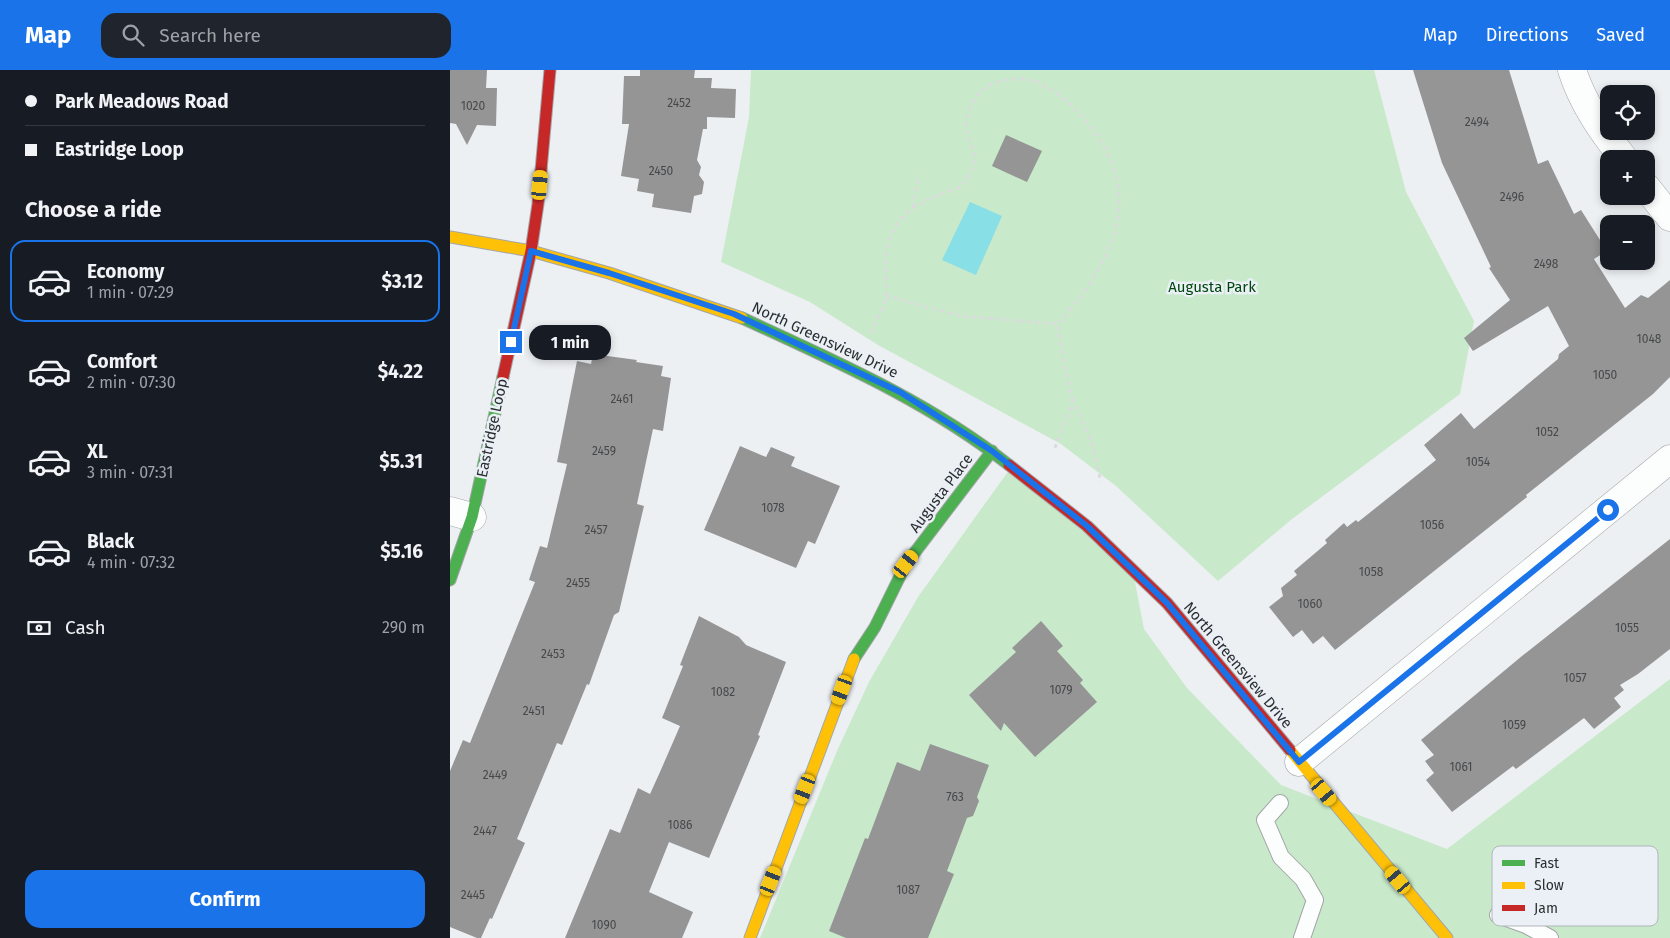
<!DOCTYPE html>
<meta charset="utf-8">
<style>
body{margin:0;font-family:"Fira Sans",sans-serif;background:#20242c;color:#f1f3f6;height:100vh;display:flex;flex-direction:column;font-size:19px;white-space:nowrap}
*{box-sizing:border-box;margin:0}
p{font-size:16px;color:#9ea1a6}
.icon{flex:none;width:28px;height:28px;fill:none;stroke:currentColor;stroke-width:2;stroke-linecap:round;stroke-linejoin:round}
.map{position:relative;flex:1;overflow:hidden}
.side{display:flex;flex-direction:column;background:#171b24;width:450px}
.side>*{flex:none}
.hud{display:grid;align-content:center;height:110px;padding:0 25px;background:#171b24}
.fabs{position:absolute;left:1150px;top:15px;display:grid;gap:10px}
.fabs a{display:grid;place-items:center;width:55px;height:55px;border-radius:10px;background:#171b24;box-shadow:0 2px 8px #0003;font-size:25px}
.end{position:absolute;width:22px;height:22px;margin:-11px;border:6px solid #1a73e8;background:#fff;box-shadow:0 0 0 2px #fff}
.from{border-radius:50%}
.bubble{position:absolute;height:35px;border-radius:15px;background:#171b24;box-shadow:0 2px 8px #0003;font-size:16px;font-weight:700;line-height:35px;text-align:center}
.car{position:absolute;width:15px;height:30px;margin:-15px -8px;border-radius:6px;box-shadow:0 0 4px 1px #0007;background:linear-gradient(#f5c518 24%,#345 0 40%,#f5c518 0 76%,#345 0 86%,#f5c518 0)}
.hud b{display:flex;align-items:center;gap:18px;height:48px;font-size:19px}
.hud b+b{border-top:1px solid #363941}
.hud i{width:12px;height:12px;background:#f1f3f6}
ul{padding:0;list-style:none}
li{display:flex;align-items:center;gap:15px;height:82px;margin:0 10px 8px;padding:0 15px;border:2px solid transparent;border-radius:15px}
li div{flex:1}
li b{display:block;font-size:19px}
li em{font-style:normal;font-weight:700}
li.active{border-color:#1a73e8}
li>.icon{width:45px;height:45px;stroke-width:1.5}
h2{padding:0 25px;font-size:22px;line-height:60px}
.pay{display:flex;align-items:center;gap:12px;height:55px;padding:0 25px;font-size:19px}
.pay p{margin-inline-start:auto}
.cta{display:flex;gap:10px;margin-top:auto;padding:10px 25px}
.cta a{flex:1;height:58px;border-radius:15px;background:#1a73e8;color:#fff;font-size:20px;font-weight:700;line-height:58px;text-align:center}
header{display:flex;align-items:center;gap:30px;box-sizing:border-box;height:70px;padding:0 25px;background:#1a73e8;color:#fff}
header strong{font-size:24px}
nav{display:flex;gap:28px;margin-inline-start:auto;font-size:18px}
.search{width:350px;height:45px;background:#20242c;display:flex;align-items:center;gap:12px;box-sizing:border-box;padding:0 18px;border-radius:15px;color:#9ea1a6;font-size:19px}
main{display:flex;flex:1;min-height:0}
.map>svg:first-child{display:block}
</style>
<header>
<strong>Map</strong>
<div class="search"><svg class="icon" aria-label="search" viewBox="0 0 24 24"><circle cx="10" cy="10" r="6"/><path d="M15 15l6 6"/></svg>Search here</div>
<nav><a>Map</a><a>Directions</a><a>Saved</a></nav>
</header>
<main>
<section class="side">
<div class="hud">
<b><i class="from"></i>Park Meadows Road</b>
<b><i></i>Eastridge Loop</b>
</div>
<h2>Choose a ride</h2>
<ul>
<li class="active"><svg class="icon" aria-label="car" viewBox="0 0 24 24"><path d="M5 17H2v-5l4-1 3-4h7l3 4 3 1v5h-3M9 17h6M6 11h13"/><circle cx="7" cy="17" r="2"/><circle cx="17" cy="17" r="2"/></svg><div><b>Economy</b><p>1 min · 07:29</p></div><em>$3.12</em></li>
<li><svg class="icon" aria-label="car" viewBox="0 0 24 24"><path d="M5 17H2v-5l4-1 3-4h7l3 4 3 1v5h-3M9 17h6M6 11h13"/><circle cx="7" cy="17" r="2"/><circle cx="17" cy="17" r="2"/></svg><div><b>Comfort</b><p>2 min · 07:30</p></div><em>$4.22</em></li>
<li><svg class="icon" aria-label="car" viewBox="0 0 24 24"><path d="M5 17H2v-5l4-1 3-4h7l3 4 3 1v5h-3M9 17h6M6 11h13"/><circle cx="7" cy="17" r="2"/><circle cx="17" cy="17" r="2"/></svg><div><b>XL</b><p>3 min · 07:31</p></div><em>$5.31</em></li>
<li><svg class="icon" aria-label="car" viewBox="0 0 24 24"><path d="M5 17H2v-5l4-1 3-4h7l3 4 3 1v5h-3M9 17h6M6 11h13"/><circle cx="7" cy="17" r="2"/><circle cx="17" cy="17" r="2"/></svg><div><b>Black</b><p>4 min · 07:32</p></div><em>$5.16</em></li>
</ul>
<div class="pay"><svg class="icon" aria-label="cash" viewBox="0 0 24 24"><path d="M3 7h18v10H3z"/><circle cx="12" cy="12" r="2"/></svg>Cash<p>290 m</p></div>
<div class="cta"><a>Confirm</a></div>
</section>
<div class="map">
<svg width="1220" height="868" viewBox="0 0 1220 868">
<rect width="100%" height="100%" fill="#edf0f3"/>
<g fill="#c8e9ca">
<polygon points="301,0 924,0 956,122 1024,251 1010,324 842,449 768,511 666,416 611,374 428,275 360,232 271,192 299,47"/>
<polygon points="562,396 683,502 694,559 737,618 831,715 997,779 1220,609 1220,868 310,868 387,681 419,612 468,527"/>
</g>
<polygon fill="#88dfe6" points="520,132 552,146 526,205 492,190"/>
<g fill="#959596">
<polygon points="0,0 37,0 36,18 47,18 46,56 27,55 17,75 6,54 0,53"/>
<polygon points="190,0 245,0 244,8 262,8 261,18 286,19 285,48 257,47 257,59 253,59 247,90 251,97 249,105 254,112 252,124 244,126 241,143 202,137 204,124 187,121 189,109 171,106 179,54 172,54 174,6 190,6"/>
<polygon points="963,0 1059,0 1088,94 1098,90 1124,144 1131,140 1157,181 1144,189 1175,238 1191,225 1198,228 1220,210 1220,307 1203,324 1076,425 1077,427 885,580 873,566 863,574 852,560 843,567 819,537 833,526 831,518 847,505 844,501 877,473 875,470 894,453 897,457 906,450 908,452 986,390 974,375 1011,343 1024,359 1108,289 1109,284 1119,276 1098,236 1023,281 1014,268 1060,230 1039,198 1041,197 992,93"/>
<polygon points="556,65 592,81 577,112 542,96"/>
<polygon points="143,284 187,290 186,292 213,296 211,306 221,308 213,361 203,359 187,434 194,436 169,542 164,545 139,615 137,614 112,675 107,673 67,769 75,773 42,849 40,848 31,868 27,868 0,857 0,701 13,670 20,673 85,512 79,510 90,476 97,478 117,394 107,392 127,291 141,294"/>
<polygon points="290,376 316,387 321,377 345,387 341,396 390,416 365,474 358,471 346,498 254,460"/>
<polygon points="1220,469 1220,579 1188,604 1170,615 1174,620 1164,628 1171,637 1144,659 1134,648 1066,699 1063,696 1002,742 976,710 984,703 975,691 984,685 971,670 1072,586"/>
<polygon points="249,546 289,567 296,575 336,592 308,665 310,666 259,788 219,772 199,822 243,842 232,868 115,868 160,759 170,763 188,718 200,724 210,702 230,656 212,648 233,596 230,595"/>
<polygon points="591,551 613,576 607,581 633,610 630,613 647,632 585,687 554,653 551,661 519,625 566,582 562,578"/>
<polygon points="480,674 539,695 527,727 529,731 523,746 517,748 497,801 504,804 478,868 396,868 379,861 415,768 418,769 447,692 470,701"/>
</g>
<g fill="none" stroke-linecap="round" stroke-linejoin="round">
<g stroke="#a3a6a8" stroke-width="18">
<g id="lane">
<polyline points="830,733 815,750 831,787 853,809 865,830 852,868"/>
<polyline points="1048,845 1076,855 1100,868"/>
</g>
</g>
<g stroke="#a3a6a8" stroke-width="29">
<g id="street">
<path d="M1122,0c11,34 30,61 52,89"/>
<polyline points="1196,117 1220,147"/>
<polyline points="0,441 22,447"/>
<polyline points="849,692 1220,389"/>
</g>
</g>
<g stroke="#a3a6a8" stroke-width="13">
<g id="fast">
<path d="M292,248c93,43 186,83 267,147"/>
<polyline points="0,510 22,447 53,307"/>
<polyline points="404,589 425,557 456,494 542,381"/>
</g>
</g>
<g stroke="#a3a6a8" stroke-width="13">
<g id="slow">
<polyline points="0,167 81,181 159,203 292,248"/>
<polyline points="840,680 997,868"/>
<polyline points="300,868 404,589"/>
</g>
</g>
<g stroke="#a3a6a8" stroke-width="13">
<g id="jam">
<polyline points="53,307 81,181 88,134 100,0"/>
<polyline points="559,395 637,456 717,533 840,680"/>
</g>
</g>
<g stroke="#dadbdc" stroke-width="3" stroke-dasharray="4 4" stroke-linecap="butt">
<polyline points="463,137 469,105"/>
<polyline points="436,226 511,246 608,254"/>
<path d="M421,263c4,-11 13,-24 15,-36 2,-12 -1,-26 0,-38 4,-47 36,-59 75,-72l11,-17 4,-13c-4,-12 -11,-23 -10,-36 4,-28 27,-44 54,-42 5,1 10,0 15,2 45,20 88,76 84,127 -3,43 -33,85 -61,116l3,24 12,53"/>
<polyline points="605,378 623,331 642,374 651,412"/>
</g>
<use href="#lane" stroke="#fcfdfd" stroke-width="16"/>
<use href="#street" stroke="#fcfdfd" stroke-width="28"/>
<use href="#fast" stroke="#4caf50" stroke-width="11"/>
<use href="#slow" stroke="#ffc107" stroke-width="11"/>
<use href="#jam" stroke="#c62828" stroke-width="11"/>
</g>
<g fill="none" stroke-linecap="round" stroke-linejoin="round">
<polyline stroke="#1a73e8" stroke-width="6" points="61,272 81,181 159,203 284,244 450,322 542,381 637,456 717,533 849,692 1158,440"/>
</g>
<g text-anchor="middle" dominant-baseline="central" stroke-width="5" stroke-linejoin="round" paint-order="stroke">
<g font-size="12" fill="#46484a">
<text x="229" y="33">2452</text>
<text x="23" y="36">1020</text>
<text x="1027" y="52">2494</text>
<text x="211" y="101">2450</text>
<text x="1062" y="127">2496</text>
<text x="1096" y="194">2498</text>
<text x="1199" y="269">1048</text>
<text x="1155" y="305">1050</text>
<text x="172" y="329">2461</text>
<text x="1097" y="362">1052</text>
<text x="154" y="381">2459</text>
<text x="1028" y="392">1054</text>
<text x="323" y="438">1078</text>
<text x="982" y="455">1056</text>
<text x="146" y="460">2457</text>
<text x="921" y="502">1058</text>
<text x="128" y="513">2455</text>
<text x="860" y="534">1060</text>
<text x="1177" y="558">1055</text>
<text x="103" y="584">2453</text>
<text x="1125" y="608">1057</text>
<text x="611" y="620">1079</text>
<text x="273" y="622">1082</text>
<text x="84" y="641">2451</text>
<text x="1064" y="655">1059</text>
<text x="1011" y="697">1061</text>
<text x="45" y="705">2449</text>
<text x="505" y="727">763</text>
<text x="230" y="755">1086</text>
<text x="35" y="761">2447</text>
<text x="458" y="820">1087</text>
<text x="23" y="825">2445</text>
<text x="154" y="855">1090</text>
</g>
<g font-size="15" fill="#00480c" stroke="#eaf0f6">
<text x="762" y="217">Augusta Park</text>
</g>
<g font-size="15" fill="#2b2e30" stroke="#eaf0f6">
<text transform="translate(375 270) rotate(25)">North Greensview Drive</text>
<text transform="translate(42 358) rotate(-78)">Eastridge Loop</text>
<text transform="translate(491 423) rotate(-53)">Augusta Place</text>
<text transform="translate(788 595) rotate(50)">North Greensview Drive</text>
</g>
</g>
<rect x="1042" y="776" width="166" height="80" rx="8" fill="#eaf0f6" stroke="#b1b6bb" stroke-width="1"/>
<rect x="1052" y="790" width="23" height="6" fill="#4caf50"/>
<rect x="1052" y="812" width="23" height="7" fill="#ffc107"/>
<rect x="1052" y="835" width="23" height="6" fill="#c62828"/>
<g font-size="14" fill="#2b2e30">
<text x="1084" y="798">Fast</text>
<text x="1084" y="820">Slow</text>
<text x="1084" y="843">Jam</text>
</g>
</svg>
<div class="fabs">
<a><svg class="icon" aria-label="locate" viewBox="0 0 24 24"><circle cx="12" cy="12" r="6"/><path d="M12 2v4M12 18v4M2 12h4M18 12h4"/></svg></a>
<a>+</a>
<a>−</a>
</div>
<i class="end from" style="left:1158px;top:440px"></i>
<i class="end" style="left:61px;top:272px"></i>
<div class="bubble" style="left:79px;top:255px;width:82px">1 min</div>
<i class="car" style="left:90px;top:115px;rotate:5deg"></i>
<i class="car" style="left:456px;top:494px;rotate:37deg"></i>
<i class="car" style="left:392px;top:620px;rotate:200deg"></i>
<i class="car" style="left:355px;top:719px;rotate:201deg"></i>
<i class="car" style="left:874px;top:722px;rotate:140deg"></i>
<i class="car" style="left:948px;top:810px;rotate:320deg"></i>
<i class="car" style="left:321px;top:811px;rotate:21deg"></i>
</div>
</main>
